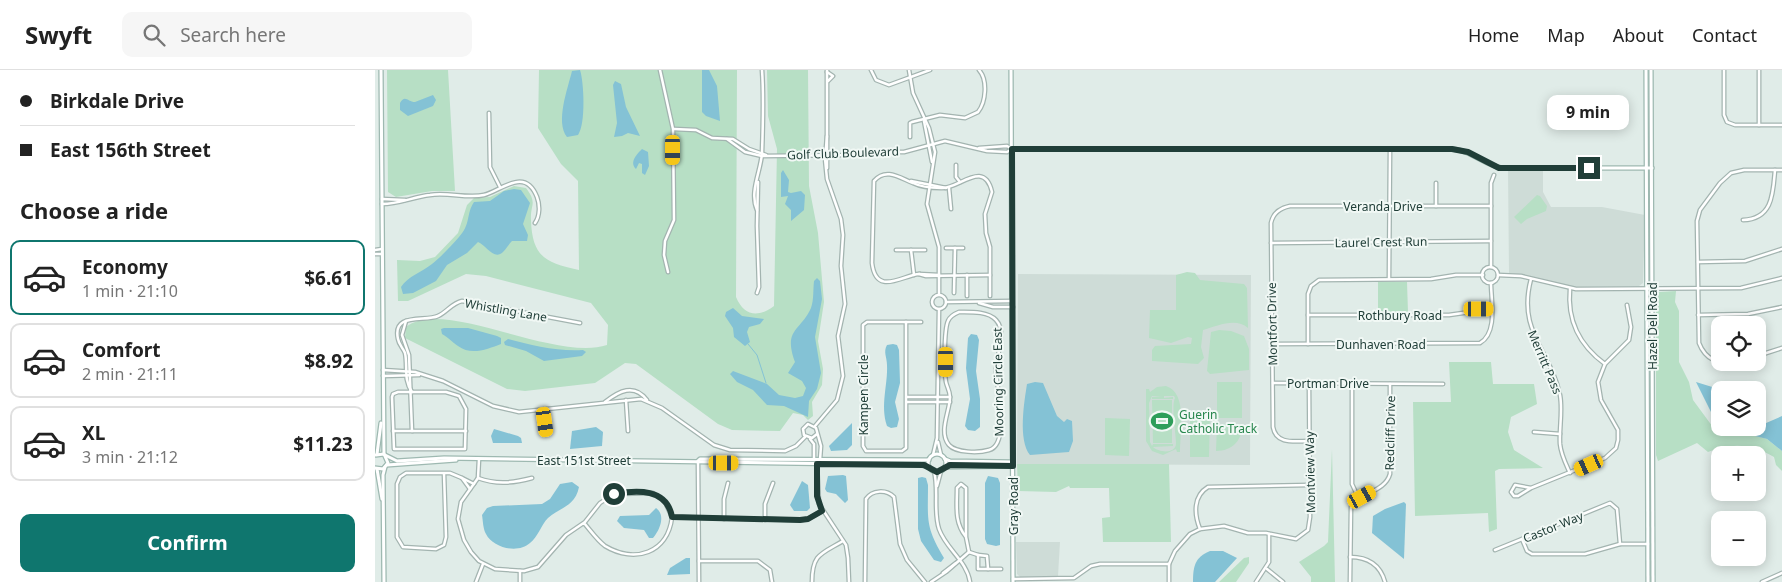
<!DOCTYPE html>
<meta charset="utf-8">
<style>
body{margin:0;font-family:"Noto Sans",sans-serif;background:#f6f6f6;color:#222;height:100vh;display:flex;flex-direction:column;font-size:19px;white-space:nowrap}
*{box-sizing:border-box;margin:0}
p{font-size:16px;color:#767676}
.icon{flex:none;width:28px;height:28px;fill:none;stroke:currentColor;stroke-width:2;stroke-linecap:round;stroke-linejoin:round}
.map{position:relative;flex:1;overflow:hidden}
.drawer{display:flex;flex-direction:column;background:#fff;width:375px}
.drawer>*{flex:none}
.top-card{display:grid;align-content:center;height:110px;padding:0 20px;background:#fff}
.buttons{position:absolute;left:1336px;top:246px;display:grid;gap:10px}
.buttons a{display:grid;place-items:center;width:55px;height:55px;border-radius:10px;background:#fff;box-shadow:0 2px 12px #0003;font-size:25px}
.end{position:absolute;width:22px;height:22px;margin:-11px;border:6px solid #203e38;background:#fff;box-shadow:0 0 0 2px #fff}
.from{border-radius:50%}
.bubble{position:absolute;height:35px;border-radius:10px;background:#fff;box-shadow:0 2px 12px #0003;font-size:16px;font-weight:700;line-height:35px;text-align:center}
.car{position:absolute;width:15px;height:30px;margin:-15px -8px;border-radius:6px;box-shadow:0 0 4px 1px #0007;background:linear-gradient(#f5c518 24%,#345 0 40%,#f5c518 0 76%,#345 0 86%,#f5c518 0)}
.top-card b{display:flex;align-items:center;gap:18px;height:48px;font-size:19px}
.top-card b+b{border-top:1px solid #e0e0e0}
.top-card i{width:12px;height:12px;background:#222}
ul{padding:0;list-style:none}
li{display:flex;align-items:center;gap:15px;height:75px;margin:0 10px 8px;padding:0 10px;border:2px solid #e0e0e0;border-radius:10px}
li div{flex:1}
li b{display:block;font-size:19px}
li em{font-style:normal;font-weight:700}
li.active{border-color:#0f766e}
li>.icon{width:45px;height:45px;stroke-width:1.5}
h2{padding:0 20px;font-size:22px;line-height:60px}
.primary-button{display:flex;gap:10px;margin-top:auto;padding:10px 20px}
.primary-button a{flex:1;height:58px;border-radius:10px;background:#0f766e;color:#fff;font-size:20px;font-weight:700;line-height:58px;text-align:center}
header{display:flex;align-items:center;gap:30px;box-sizing:border-box;height:70px;padding:0 25px;background:#fff;border-bottom:1px solid #e0e0e0}
header strong{font-size:24px}
nav{display:flex;gap:28px;margin-inline-start:auto;font-size:18px}
.search{width:350px;height:45px;background:#f6f6f6;display:flex;align-items:center;gap:12px;box-sizing:border-box;padding:0 18px;border-radius:10px;color:#767676;font-size:19px}
main{display:flex;flex:1;min-height:0}
.map>svg:first-child{display:block}
</style>
<header>
<strong>Swyft</strong>
<div class="search"><svg class="icon" aria-label="search" viewBox="0 0 24 24"><circle cx="10" cy="10" r="6"/><path d="M15 15l6 6"/></svg>Search here</div>
<nav><a>Home</a><a>Map</a><a>About</a><a>Contact</a></nav>
</header>
<main>
<section class="drawer">
<div class="top-card">
<b><i class="from"></i>Birkdale Drive</b>
<b><i></i>East 156th Street</b>
</div>
<h2>Choose a ride</h2>
<ul>
<li class="active"><svg class="icon" aria-label="car" viewBox="0 0 24 24"><path d="M5 17H2v-5l4-1 3-4h7l3 4 3 1v5h-3M9 17h6M6 11h13"/><circle cx="7" cy="17" r="2"/><circle cx="17" cy="17" r="2"/></svg><div><b>Economy</b><p>1 min · 21:10</p></div><em>$6.61</em></li>
<li><svg class="icon" aria-label="car" viewBox="0 0 24 24"><path d="M5 17H2v-5l4-1 3-4h7l3 4 3 1v5h-3M9 17h6M6 11h13"/><circle cx="7" cy="17" r="2"/><circle cx="17" cy="17" r="2"/></svg><div><b>Comfort</b><p>2 min · 21:11</p></div><em>$8.92</em></li>
<li><svg class="icon" aria-label="car" viewBox="0 0 24 24"><path d="M5 17H2v-5l4-1 3-4h7l3 4 3 1v5h-3M9 17h6M6 11h13"/><circle cx="7" cy="17" r="2"/><circle cx="17" cy="17" r="2"/></svg><div><b>XL</b><p>3 min · 21:12</p></div><em>$11.23</em></li>
</ul>
<div class="primary-button"><a>Confirm</a></div>
</section>
<div class="map">
<svg width="1407" height="512" viewBox="0 0 1407 512">
<rect width="100%" height="100%" fill="#e0ece8"/>
<g fill="#cedcd7">
<polygon points="1133,100 1168,100 1168,122 1176,137 1227,137 1270,145 1268,213 1264,216 1197,217 1134,203"/>
<polygon points="643,204 876,205 875,395 642,394"/>
<polygon points="641,472 685,472 683,506 645,507 642,504"/>
</g>
<g fill="#b7dfc5" fill-rule="evenodd">
<polygon points="12,0 73,0 80,121 57,121 21,127 13,122"/>
<path d="M164,0h198l-1,227c8,19 22,21 38,9l3,-157 -9,-33 -1,-46h41l1,116 9,47 6,69 -6,39 5,28 -1,16 -10,17 1,14 -5,4 -5,-5 -10,-2 -13,18 -48,-1 -14,-6 -82,-60 -11,-1 -30,20 -70,8 -18,-2 -102,-51 1,-11c37,-30 148,35 201,18l1,-20 -17,-22 -105,-27 -20,-2 -58,27h-10l-1,-41 23,1 15,-4 23,-24 9,-28 7,-7 16,-1 24,-11 12,2c12,16 4,16 5,32 1,37 15,43 48,50l-1,-89 -17,-17 -23,-36z"/>
<polygon points="1162,125 1165,126 1172,136 1171,141 1152,149 1146,154 1139,147"/>
<path d="M812,202l8,1 5,7 44,4 3,4 1,40c-12,-11 -31,-2 -45,2l-2,17 3,11 -6,6 -46,-3v-11l3,-4 36,-2 1,-6 -4,-1 -17,6 -22,-5 1,-28h26v-35z"/>
<polygon points="1003,212 1032,212 1033,242 1003,242"/>
<path d="M1301,221l-1,11 4,9v51l10,20 4,18 25,34 14,-6h7l3,4 25,7 15,12v20l-6,-6 -2,-8c-21,-13 -42,-15 -66,-5l-11,-9 -39,18 -2,-6v-160l3,-3z"/>
<polygon points="844,260 856,261 869,266 874,279 874,300 835,304 832,301 836,262"/>
<polygon points="1074,292 1116,292 1118,314 1159,314 1162,334 1136,347 1133,362 1139,380 1168,398 1124,399 1120,401 1122,459 1114,462 1113,443 1040,446 1038,332 1076,332"/>
<rect x="842" y="312" width="25" height="36"/>
<path d="M791,316c22,7 14,47 14,66h-3l-1,-3 -13,6 -11,-4 -6,-10v-52h3l1,3 7,-5zM777,326h10l-10,1v2h21v-2l-9,1v-2h10l1,2c-4,8 1,35 1,45 0,12 -18,9 -23,4l20,-1v-2h-20l-1,2 -2,-4 -1,-39z"/>
<polygon points="777,330 797,330 797,373 778,373"/>
<polygon points="815,343 835,343 834,387 815,387"/>
<polygon points="730,348 755,349 754,386 730,385"/>
<path d="M842,354h25c1,16 -10,27 -26,27z"/>
<polygon points="957,379 960,512 936,512 936,507 924,492 949,476 953,472"/>
<polygon points="642,394 794,394 796,472 728,472 727,448 735,447 734,418 695,418 694,416 681,422 643,421"/>
<polygon points="874,487 874,493 861,512 844,512 869,488"/>
</g>
<g fill="#84c2d5">
<path d="M205,0c4,12 6,54 -2,65l-11,2c-12,-15 1,-49 5,-66z"/>
<polygon points="327,0 334,0 342,16 345,51 331,46 327,42"/>
<polygon points="240,11 246,14 251,37 265,66 253,63 247,66 239,67 242,53 238,15"/>
<path d="M58,25l3,5 -3,6 -25,10 -8,-6v-7c5,-9 8,-1 15,-1z"/>
<path d="M267,79l6,3 1,14 -4,9 -3,-2v-9l-3,-1 -3,6c-7,-7 1,-15 6,-20z"/>
<polygon points="408,100 414,110 413,122 416,123 426,121 430,125 429,140 416,151 416,140 410,134 413,126 406,127 406,103"/>
<path d="M139,119l7,1 9,13 -7,21 5,11 -1,6h-15c-4,4 -5,7 -9,11 -9,9 -17,-7 -25,-10l-11,11 -20,12 -11,16 -23,12 -10,1 -2,-7c7,-11 21,-15 31,-23 9,-7 19,-18 27,-27 12,-13 7,-23 15,-35l16,-1 14,-10z"/>
<path d="M442,208l3,3 2,18 -7,38 6,36 -4,16 -8,12 -1,16 -24,-11 -17,-1 -14,-15 -16,-8 -7,-8 3,-3 34,13 12,11 16,3 8,-2 3,-8 -4,-7 -14,-8 7,-11c-12,-33 5,-30 16,-54 3,-8 2,-19 3,-27z"/>
<polygon points="358,238 367,246 389,249 385,254 374,257 372,262 375,272 370,276 359,267 358,258 350,246 351,242"/>
<path d="M69,258h24l29,8 4,2v6c-13,5 -30,12 -43,2 -6,-4 -9,-8 -16,-12l-1,-5z"/>
<polygon points="596,264 602,265 604,270 601,301 605,329 605,357 600,361 593,360 590,356 595,329 591,298 593,268"/>
<path d="M133,269c23,6 51,13 75,11l3,2 -4,4 -38,5 -18,-10 -21,-6 -1,-3z"/>
<path d="M518,274l4,1 2,5 1,33 -5,19 4,17 -2,8 -6,1 -4,-2c-7,-21 1,-41 0,-61 0,-8 -4,-13 0,-20z"/>
<path d="M660,312l8,1 14,33 7,6 3,-3 5,2 1,20 -4,11 -39,3c-12,-15 -6,-52 -3,-71z"/>
<polygon points="1321,312 1347,320 1381,320 1345,320 1345,347 1343,348 1338,346"/>
<polygon points="1407,346 1407,381 1392,369 1372,364 1375,360"/>
<polygon points="477,353 477,375 472,380 456,381 454,376"/>
<polygon points="221,357 228,362 227,376 195,379 197,361"/>
<polygon points="119,359 143,366 146,368 147,373 118,373 116,366"/>
<polygon points="468,405 471,406 473,430 470,433 461,424 452,422 450,419 453,406"/>
<polygon points="613,406 623,408 625,413 625,475 621,476 612,474 610,469 610,413"/>
<path d="M547,407l4,1 2,7c0,35 -3,41 16,73l-3,4 -7,-2 -13,-19 -3,-12v-51z"/>
<polygon points="427,411 433,415 435,438 432,441 419,441 415,435"/>
<path d="M197,412l7,5c-4,20 -19,20 -31,31 -7,7 -10,19 -18,25 -12,11 -37,5 -44,-9 -3,-5 -3,-13 -4,-19l5,-7 6,-2 49,-2 8,-5 10,-15z"/>
<polygon points="1029,432 1031,434 1029,489 997,463 998,446 1010,439"/>
<path d="M281,438c10,7 4,22 -3,30h-4l-5,-8 -20,-2 -7,-7 3,-5 29,-1z"/>
<path d="M835,481h13l14,7 -22,24h-22c0,-16 2,-25 17,-31z"/>
<polygon points="311,488 315,488 315,504 292,505 295,498"/>
</g>
<g fill="none" stroke-linecap="round" stroke-linejoin="round">
<polyline stroke="#84c2d5" stroke-width="1" points="373,274 382,285 391,313"/>
<g stroke="#a3b4b0" stroke-width="5">
<g id="street">
<polyline points="285,0 298,59 299,150 290,171 289,185 293,202"/>
<polyline points="496,0 501,10 514,15 555,0"/>
<polyline points="534,0 538,23 554,58 560,82 552,134 564,177 564,224"/>
<polyline points="1349,0 1349,45 1352,52 1360,55 1407,55"/>
<polyline points="1384,0 1384,55"/>
<polyline points="452,2 458,6 453,11"/>
<polyline points="114,43 115,97 125,117"/>
<polyline points="549,51 557,92"/>
<polyline points="299,59 321,60 337,68 358,69 374,79 391,85"/>
<path d="M535,67v-14l2,-1 28,-7 25,3 13,-6c8,-10 10,-32 1,-42"/>
<polyline points="352,69 370,82 387,86 477,85 495,82 529,82 570,71 612,81 632,82 637,79"/>
<polyline points="604,78 632,76 637,79"/>
<polyline points="581,95 581,107 585,112"/>
<polyline points="452,98 452,0"/>
<polyline points="536,111 571,118"/>
<polyline points="1061,113 1061,136"/>
<polyline points="574,118 576,139"/>
<polyline points="7,129 30,130"/>
<path d="M7,134c17,0 31,-7 48,-9 18,-3 38,4 54,0 17,-4 41,-29 53,2 3,8 3,19 -2,26"/>
<path d="M382,140c-8,-18 4,-39 5,-57 1,-28 2,-56 0,-83"/>
<path d="M1368,150c30,-1 30,-27 32,-50"/>
<polyline points="896,173 1116,171"/>
<polyline points="571,178 588,178"/>
<polyline points="0,180 7,179"/>
<polyline points="521,180 550,180"/>
<polyline points="536,180 539,205"/>
<polyline points="0,184 7,184"/>
<polyline points="1323,192 1370,191 1407,179"/>
<polyline points="1116,197 1116,113 1119,105"/>
<circle cx="1115" cy="205" r="8"/>
<path d="M544,204c-16,1 -43,23 -47,-11l2,-82c12,-14 26,-3 39,2 8,4 19,5 28,5 17,2 43,-30 51,4l-7,22 1,19 4,14v49"/>
<polyline points="564,205 544,204 551,206 615,205"/>
<polyline points="1123,205 1146,206 1201,219 1366,218 1407,208"/>
<polyline points="1014,208 1015,79"/>
<path d="M1156,209c-14,53 19,70 29,116 3,16 -1,33 0,49 1,11 6,20 10,29"/>
<path d="M1195,219c-3,32 9,56 35,75"/>
<polyline points="382,223 384,217 382,156 383,112"/>
<polyline points="579,223 580,178"/>
<circle cx="564" cy="232" r="7"/>
<polyline points="592,226 592,205"/>
<polyline points="571,232 637,231"/>
<polyline points="604,233 618,237 638,237"/>
<path d="M584,242c11,0 29,-1 37,8 12,13 -1,37 0,52 1,16 14,73 -7,78 -10,3 -33,3 -40,-5 -11,-13 1,-34 1,-48 0,-6 -3,-10 -4,-15 -2,-10 -2,-52 2,-61 2,-5 6,-7 11,-9z"/>
<polyline points="933,245 1074,245 1116,239"/>
<polyline points="1323,245 1373,244 1407,237"/>
<polyline points="31,251 27,265 34,285 37,361"/>
<polygon points="531,252 531,378 527,381 491,381 488,376 488,255 492,252"/>
<polyline points="531,252 546,252"/>
<path d="M897,274l208,-1c18,-10 11,-43 11,-60"/>
<polyline points="933,274 933,224 936,216 944,210 1056,209 1081,205 1108,205"/>
<polyline points="1382,286 1407,278"/>
<path d="M1363,292c-18,5 -33,-3 -39,-19l-2,-122 3,-11 20,-27 11,-10 13,-3h38"/>
<polyline points="8,300 40,302 68,311 118,336 144,342 266,329 287,338 339,375 355,380 410,381 421,376 430,367"/>
<polyline points="8,306 44,305"/>
<polyline points="898,313 1068,314"/>
<polyline points="977,314 977,414 984,429"/>
<polygon points="23,322 71,322 84,326 91,339 90,379 19,379 17,327 18,324"/>
<path d="M37,322c-9,-13 -4,-25 -7,-39 -2,-5 -6,-8 -7,-14 -6,-27 27,-17 40,-23 9,-4 14,-13 24,-15l118,22"/>
<polyline points="532,327 575,327"/>
<polyline points="251,330 253,361"/>
<path d="M230,332c14,-11 29,-19 42,-2"/>
<polyline points="532,332 575,332"/>
<polyline points="168,341 171,362"/>
<polyline points="440,356 462,330 468,306 463,266 470,234 466,196 468,165 466,149 452,109 450,89 452,66"/>
<polyline points="18,361 91,361"/>
<polyline points="1159,362 1185,364"/>
<polyline points="442,364 437,368 429,365 428,359 433,354 441,358 446,376 445,390"/>
<polyline points="435,369 439,374 439,390"/>
<path d="M934,371c-14,0 -33,4 -36,-14l-2,-204c2,-10 9,-15 19,-17h201"/>
<polyline points="563,372 566,385"/>
<polyline points="558,385 562,368 564,239"/>
<path d="M104,389l-1,19 -17,24 -3,17 6,21 7,12 8,9 16,8 29,2 14,-4 28,-32 19,-13 15,-19 14,-9 39,-1 12,9 7,15c-4,36 -37,47 -67,29 -8,-6 -14,-15 -21,-23"/>
<polyline points="323,391 324,512"/>
<polyline points="442,394 444,434 471,475 473,488 474,512"/>
<path d="M559,401c5,19 -1,40 5,58 7,20 28,32 31,53"/>
<polyline points="69,403 71,467 69,475 61,479 28,477 22,467 22,414 25,407 31,403 75,403 87,408"/>
<path d="M103,408c19,7 35,5 54,0"/>
<polyline points="562,416 566,401"/>
<polyline points="1156,418 1140,415 1136,422 1139,426 1143,426 1156,418 1230,388 1241,378 1243,370 1243,360 1226,330 1223,312 1230,294 1254,270 1256,257 1252,235"/>
<polyline points="95,419 87,408 99,414"/>
<polyline points="297,447 425,450 433,449 447,441"/>
<polyline points="349,449 349,429 353,413"/>
<polyline points="390,450 390,434 398,413"/>
<path d="M825,459c-6,-15 -7,-33 8,-42l102,-2"/>
<path d="M591,467c-12,-15 -9,-31 -9,-49l4,-4 5,4v49l3,15"/>
<polyline points="1147,469 1152,481 1157,484 1210,484 1245,474 1273,474"/>
<polyline points="1120,480 1235,433 1242,439 1245,474"/>
<polyline points="594,482 603,485 603,499 626,499"/>
<polyline points="603,485 612,486 613,499"/>
<path d="M975,487c18,0 30,7 35,25"/>
<polyline points="324,491 383,491 395,500 397,512"/>
<polyline points="892,499 908,512"/>
<polyline points="568,503 581,493"/>
<polyline points="638,509 699,508 716,496 725,494 794,494"/>
<polyline points="101,512 108,494"/>
<polyline points="145,512 145,501"/>
<path d="M437,512c0,-28 9,-28 31,-41"/>
<path d="M490,512l1,-83c6,-9 20,-10 28,-2l6,47 7,16 18,22"/>
<polyline points="556,512 571,502 594,482"/>
<polyline points="794,512 794,494 800,481 815,464 825,459 849,456 873,463 891,463 921,469 933,460 935,447 934,313"/>
<polyline points="881,512 894,492 894,464"/>
<path d="M975,512l1,-75c9,-15 34,-15 39,-33v-90"/>
<polyline points="1387,512 1407,503"/>
</g>
</g>
<g stroke="#9eb9b1" stroke-width="5.5">
<g id="secondary">
<polyline points="6,0 9,384"/>
<polyline points="636,0 638,512"/>
<polyline points="1271,0 1273,512"/>
<polyline points="1276,0 1278,512"/>
<path d="M637,79h440c19,1 32,16 50,19h150"/>
<polyline points="2,384 6,353"/>
<circle cx="562" cy="393" r="9"/>
<polyline points="10,385 22,391 69,388 546,395 554,397"/>
<polyline points="570,389 575,391 638,392"/>
<polyline points="323,391 325,389 554,390"/>
<polyline points="12,395 81,390"/>
<polyline points="570,397 638,396"/>
<polyline points="0,398 8,399 13,393 9,384 1,385"/>
<polyline points="2,399 7,429"/>
<polyline points="9,512 8,405 10,397"/>
</g>
</g>
<use href="#street" stroke="#fff" stroke-width="2.5"/>
<use href="#secondary" stroke="#fff" stroke-width="3"/>
</g>
<g fill="none" stroke-linecap="round" stroke-linejoin="round">
<path stroke="#203e38" stroke-width="6" d="M239,424c23,-4 53,-6 58,23l128,3 8,-1 14,-8 -5,-15v-32l107,1 13,7 13,-7 63,1 -1,-317h440l16,3 31,16h90"/>
</g>
<defs>
<g id="stadium-bare" transform="scale(1.725)"><path d="M0-5a6.5 5 0 1 0 0 10a6.5 5 0 1 0 0-10ZM-3.5-1.8h7v3.6h-7Z" fill="#2e9e5b" stroke="#f1f8f5" stroke-width="2.5" paint-order="stroke"/></g>
</defs>
<g fill-rule="evenodd">
<use href="#stadium-bare" x="787" y="351"/>
</g>
<g text-anchor="middle" dominant-baseline="central" stroke-width="4" stroke-linejoin="round" paint-order="stroke">
<g font-size="12" fill="#203e38" stroke="#f1f8f5">
<text transform="translate(468 83) rotate(-2)">Golf Club Boulevard</text>
<text x="1008" y="136">Veranda Drive</text>
<text transform="translate(1006 172) rotate(-1)">Laurel Crest Run</text>
<text transform="translate(131 240) rotate(10)">Whistling Lane</text>
<text x="1025" y="245">Rothbury Road</text>
<text transform="translate(897 254) rotate(-91)">Montfort Drive</text>
<text transform="translate(1277 256) rotate(-90)">Hazel Dell Road</text>
<text x="1006" y="274">Dunhaven Road</text>
<text transform="translate(1170 292) rotate(67)">Merritt Pass</text>
<text transform="translate(623 312) rotate(-91)">Mooring Circle East</text>
<text x="953" y="313">Portman Drive</text>
<text transform="translate(488 325) rotate(-90)">Kampen Circle</text>
<text transform="translate(1015 363) rotate(-89)">Redcliff Drive</text>
<text x="209" y="390">East 151st Street</text>
<text transform="translate(935 402) rotate(-91)">Montview Way</text>
<text transform="translate(638 436) rotate(-90)">Gray Road</text>
<text transform="translate(1178 457) rotate(-22)">Castor Way</text>
</g>
<g font-size="12" fill="#27864d" stroke="#f1f8f5" text-anchor="start">
<text x="804" y="344">Guerin<tspan x="804" dy="14">Catholic Track</tspan></text>
</g>
</g>
</svg>
<div class="buttons">
<a><svg class="icon" aria-label="locate" viewBox="0 0 24 24"><circle cx="12" cy="12" r="6"/><path d="M12 2v4M12 18v4M2 12h4M18 12h4"/></svg></a>
<a><svg class="icon" aria-label="layers" viewBox="0 0 24 24"><path d="M12 4l9 5-9 5-9-5zM3 14l9 5 9-5"/></svg></a>
<a>+</a>
<a>−</a>
</div>
<i class="end from" style="left:239px;top:424px"></i>
<i class="end" style="left:1214px;top:98px"></i>
<div class="bubble" style="left:1172px;top:25px;width:82px">9 min</div>
<i class="car" style="left:298px;top:80px;rotate:180deg"></i>
<i class="car" style="left:1104px;top:239px;rotate:90deg"></i>
<i class="car" style="left:571px;top:292px;rotate:180deg"></i>
<i class="car" style="left:170px;top:352px;rotate:172deg"></i>
<i class="car" style="left:349px;top:393px;rotate:90deg"></i>
<i class="car" style="left:1214px;top:395px;rotate:246deg"></i>
<i class="car" style="left:987px;top:427px;rotate:61deg"></i>
</div>
</main>
